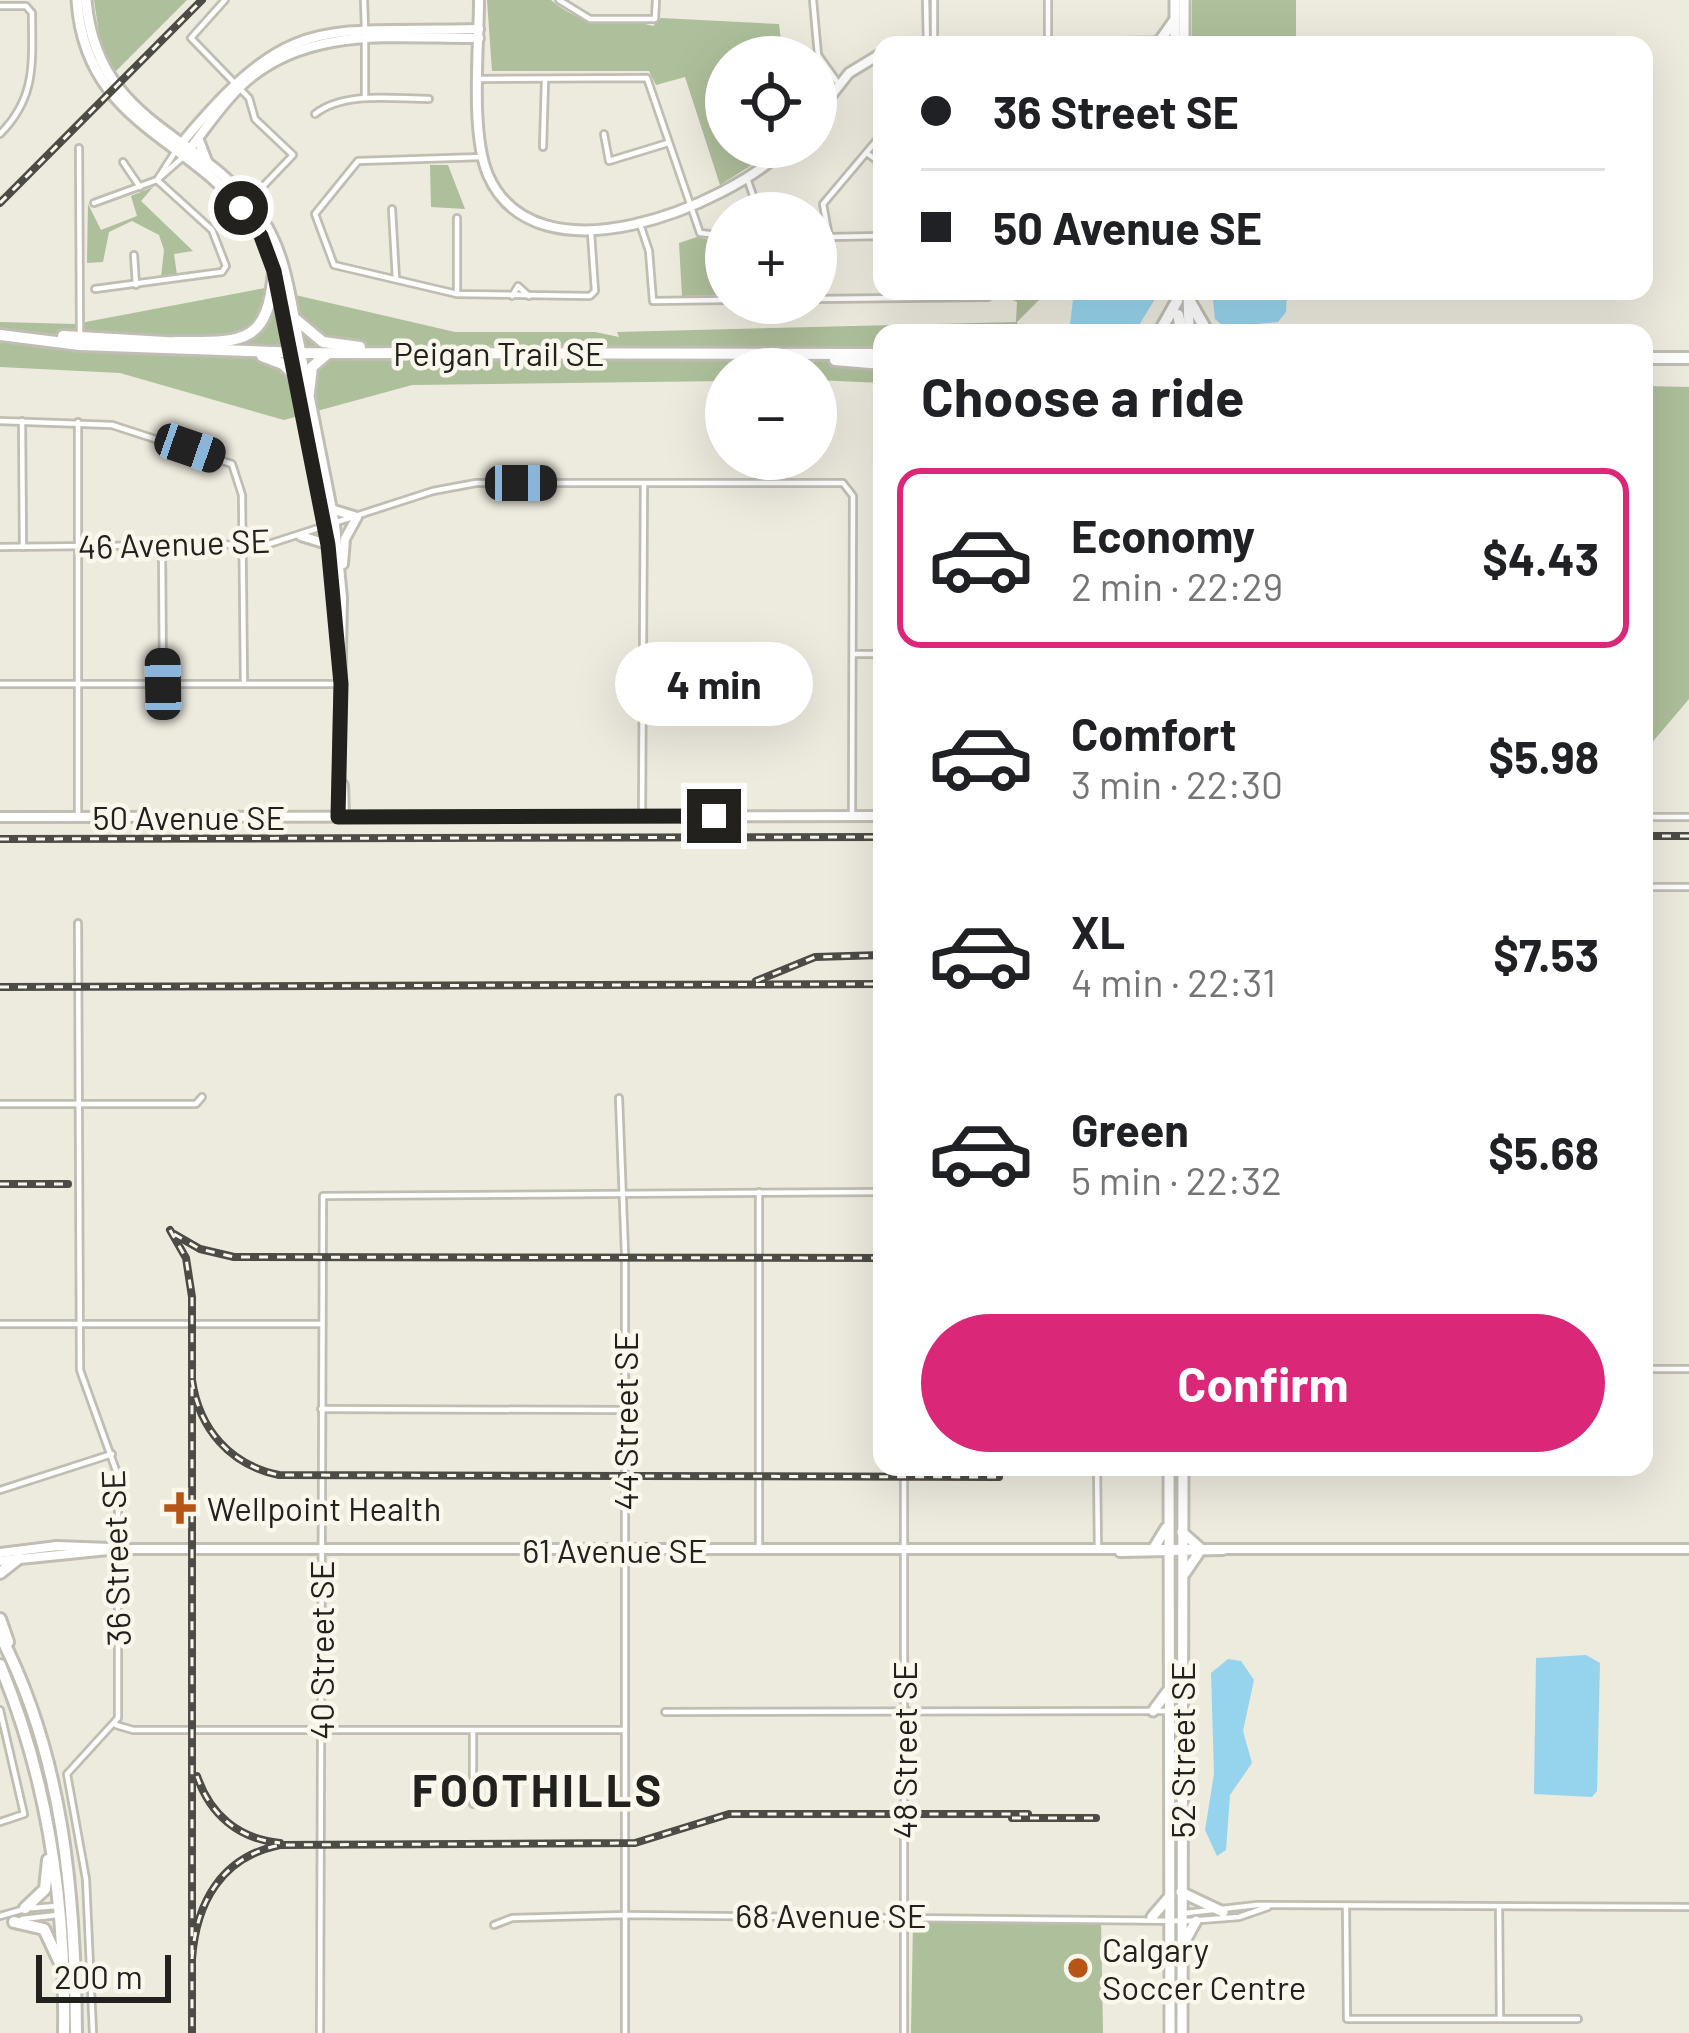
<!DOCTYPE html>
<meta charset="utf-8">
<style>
body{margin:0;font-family:Barlow,sans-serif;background:#f2f2f2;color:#202124;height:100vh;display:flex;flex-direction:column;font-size:45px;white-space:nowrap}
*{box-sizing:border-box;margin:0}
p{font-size:39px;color:#757577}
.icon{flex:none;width:66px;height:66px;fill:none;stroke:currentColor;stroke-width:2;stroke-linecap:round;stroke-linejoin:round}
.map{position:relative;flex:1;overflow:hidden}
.drawer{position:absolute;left:873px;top:324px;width:780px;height:1152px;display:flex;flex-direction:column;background:#fff;border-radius:24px;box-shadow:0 12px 48px #0002}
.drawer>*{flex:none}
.hud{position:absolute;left:873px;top:36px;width:780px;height:264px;border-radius:24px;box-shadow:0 12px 48px #0002;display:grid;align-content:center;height:264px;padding:0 48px;background:#fff}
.controls{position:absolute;left:705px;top:36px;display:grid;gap:24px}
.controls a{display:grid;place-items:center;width:132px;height:132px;border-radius:50%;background:#fff;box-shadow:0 12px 48px #0002;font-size:60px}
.scale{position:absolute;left:36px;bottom:30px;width:135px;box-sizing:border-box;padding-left:12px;border:6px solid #22211d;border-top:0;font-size:33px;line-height:42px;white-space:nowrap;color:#22211d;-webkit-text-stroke:9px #faf7ec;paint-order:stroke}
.end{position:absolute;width:54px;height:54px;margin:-27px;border:15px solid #22211d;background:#fff;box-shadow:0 0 0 6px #fff}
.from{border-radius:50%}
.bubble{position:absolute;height:84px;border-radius:42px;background:#fff;box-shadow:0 12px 48px #0002;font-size:39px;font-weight:700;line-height:84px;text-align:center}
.car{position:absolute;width:36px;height:72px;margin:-36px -18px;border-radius:15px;box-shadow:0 0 9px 3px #0007;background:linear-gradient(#222 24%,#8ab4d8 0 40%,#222 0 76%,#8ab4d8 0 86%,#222 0)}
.hud b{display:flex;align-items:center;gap:42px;height:114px;font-size:45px}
.hud b+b{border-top:3px solid #e0e0e0}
.hud i{width:30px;height:30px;background:#202124}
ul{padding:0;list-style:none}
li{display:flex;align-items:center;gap:36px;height:180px;margin:0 24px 18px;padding:0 24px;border:6px solid transparent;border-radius:24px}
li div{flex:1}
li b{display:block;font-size:45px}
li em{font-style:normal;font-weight:700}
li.selected{border-color:#db2777}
li>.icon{width:108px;height:108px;stroke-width:1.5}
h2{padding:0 48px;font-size:54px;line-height:144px}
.primary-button{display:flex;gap:24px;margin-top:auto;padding:24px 48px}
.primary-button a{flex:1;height:138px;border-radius:72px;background:#db2777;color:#fff;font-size:48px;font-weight:700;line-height:138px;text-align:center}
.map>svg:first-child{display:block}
</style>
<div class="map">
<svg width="1689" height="2033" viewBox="0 0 1689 2033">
<rect width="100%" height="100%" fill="#edeade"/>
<g fill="#aebf9b">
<polygon points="94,0 187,0 115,72 101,47"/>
<path d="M487,0h64c39,33 60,14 102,26l8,-8 118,6 4,33h-57v90h54l-60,38 -35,-108 -29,8 -7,-14h-157z"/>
<rect x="1192" y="0" width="104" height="45"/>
<polygon points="430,165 448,165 465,209 431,207"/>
<polygon points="153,187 141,201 193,251 174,254 177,275 161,277 164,250 159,235 132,221 109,232 103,262 87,263 88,204 101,230 137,216 131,196"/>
<polygon points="697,237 710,240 719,268 726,270 726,295 682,296 679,243"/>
<polygon points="265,288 455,332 595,332 619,337 617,332 1016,322 1017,302 998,294 1048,291 1017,322 1019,333 882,333 882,383 816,380 816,369 726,369 726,381 412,385 284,420 120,373 0,367 0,322 75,324"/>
<polygon points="1644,386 1689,387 1689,699 1644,752"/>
<polygon points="1101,1920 1103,2033 911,2033 913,1923"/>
</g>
<g fill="#96d4ed">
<polygon points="1074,291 1158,291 1158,294 1136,330 1069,333"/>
<polygon points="1212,291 1287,291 1286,312 1278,322 1224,327 1215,319"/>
<polygon points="1586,1655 1600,1663 1597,1791 1592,1797 1534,1794 1536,1658"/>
<polygon points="1228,1659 1241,1661 1254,1680 1243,1731 1252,1763 1230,1795 1226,1850 1217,1856 1205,1830 1214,1774 1211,1673"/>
</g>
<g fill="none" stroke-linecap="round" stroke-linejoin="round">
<g stroke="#c0beb3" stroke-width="10">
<g id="minor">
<polyline points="225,0 191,38 249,98 255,119 293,155 249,201"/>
<polyline points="364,0 365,30"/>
<polyline points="559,0 590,19 655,19 656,0"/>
<polyline points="813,0 818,55 838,83"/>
<polyline points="926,0 927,45"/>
<path d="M0,6h26l6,7c0,49 5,84 -32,121"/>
<polyline points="1048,42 1048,0"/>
<polyline points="934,45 934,0"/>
<polyline points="480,79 647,78 700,233 726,236"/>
<polyline points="365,96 365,42"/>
<path d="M315,114c29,-23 79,-15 114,-15"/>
<polyline points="604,134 609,161 668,143"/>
<polyline points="882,134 823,204 829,237 882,236"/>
<polyline points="543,147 545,81"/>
<polyline points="79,148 80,334"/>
<polyline points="868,154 882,164"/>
<polyline points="482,157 358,161 315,214 334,265 457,294 590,296 595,291 591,233"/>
<polyline points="123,162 140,187"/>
<polyline points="747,178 759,213"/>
<polyline points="157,180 175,152"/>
<polyline points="94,203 157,180 182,158"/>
<polyline points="392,209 396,279"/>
<polyline points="457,218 457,294"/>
<polyline points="639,221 649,251 653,301 726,300"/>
<polyline points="134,255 136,285"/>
<polyline points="95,289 222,272 226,266 212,230 157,180"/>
<polyline points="512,296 518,286 529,296"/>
<polyline points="816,299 988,297"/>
<polyline points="0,421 112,425 232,464 242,495 244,684"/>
<polyline points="22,421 23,547"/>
<polyline points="162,546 163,684"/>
<polyline points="0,547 269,544 433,491 476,483 843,483 853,496 852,816"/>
<polyline points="854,654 882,654"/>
<polyline points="0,684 341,684"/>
<polyline points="642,816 644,483"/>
<polyline points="78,817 78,422"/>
<polyline points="1644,817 1689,817"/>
<polyline points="1644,887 1689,887"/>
<polyline points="78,923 80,1370 118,1476 118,1718 67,1774 86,1879 93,2033"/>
<polyline points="619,1098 625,1254 625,2033"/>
<polyline points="0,1104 196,1104 202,1097"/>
<polyline points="759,1192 759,1550"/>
<polyline points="0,1324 321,1324"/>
<polyline points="1644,1369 1689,1369"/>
<polyline points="321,1409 621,1410"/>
<polyline points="904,1467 904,2033"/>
<polyline points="1097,1467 1098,1550"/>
<polyline points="0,1490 112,1454"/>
<polyline points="0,1710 24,1814 0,1822"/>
<polyline points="665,1712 1169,1711"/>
<polyline points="116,1725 133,1730 624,1730"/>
<polyline points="473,1804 473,1732"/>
<polyline points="1499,1907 1500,2018"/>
<polyline points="32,1908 57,1906"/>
<polyline points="1346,1908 1347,2019 1578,2019"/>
<polyline points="1186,1913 1257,1905 1689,1907"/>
<polyline points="0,1916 21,1910"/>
<polyline points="22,1919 58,1915"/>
<polyline points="494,1925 512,1918 625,1915 1187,1921 1239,1917 1268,1907"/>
<polyline points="320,2033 323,1196 882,1192"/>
</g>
</g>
<g stroke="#c0beb3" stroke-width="14">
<g id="tertiary">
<path d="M479,0c0,48 -9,132 9,175 48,110 238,32 299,-28"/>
<polyline points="1008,45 1180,42"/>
<polyline points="816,115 849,73 882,53"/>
<path d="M181,144c110,-133 138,-111 298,-115"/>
<path d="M188,151c17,-21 33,-46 53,-65 65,-62 155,-47 238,-48"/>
<polyline points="292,353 328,545 338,640"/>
<polyline points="301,353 335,525 342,598 338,817"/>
<polyline points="334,510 357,517 345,539 343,564"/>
<polyline points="301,536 327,544"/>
<polyline points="343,785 344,817"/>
<polyline points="0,817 882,816"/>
<polyline points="1120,1552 1223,1550"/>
<polyline points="0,1553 57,1546 110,1548"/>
<polyline points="0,1561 118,1549 1689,1549"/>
</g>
</g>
<g stroke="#c0beb3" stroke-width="15">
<g id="secondary">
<path d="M77,0c8,124 111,135 174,219 27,37 31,90 41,134"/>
<path d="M86,0c11,127 116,131 176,219 26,38 29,90 39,134"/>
<polyline points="1159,42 1173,22"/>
<polyline points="1175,45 1175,0"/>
<polyline points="1184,45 1184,0"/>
<polyline points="198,139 208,165"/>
<polyline points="1188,291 1189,333"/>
<polyline points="1169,1467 1170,2033"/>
<polyline points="1182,1532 1199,1547"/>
<polyline points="1155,1546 1166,1528"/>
<polyline points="1185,1573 1198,1554"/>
<polyline points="1153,1711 1167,1692"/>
<polyline points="1181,1892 1223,1912"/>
<polyline points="1152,1917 1170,1896"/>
<polyline points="1184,1943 1196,1921"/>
<polyline points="1182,2033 1183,1467"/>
</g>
</g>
<g stroke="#c0beb3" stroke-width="16">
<g id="primary">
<polyline points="1189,300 1208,333"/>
<polyline points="1178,315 1182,333"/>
<polyline points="293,317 323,342 360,347"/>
<polyline points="1159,333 1177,301"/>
<polyline points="0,335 80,345 301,353 882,354"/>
<polyline points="63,336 182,343"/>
<path d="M176,342c66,0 92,4 98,-71"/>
<polyline points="262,356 283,364 297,378"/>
<polyline points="1644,358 1689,358"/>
<polyline points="835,360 882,364"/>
<polyline points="309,393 312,367 326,355"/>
<polyline points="0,1573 19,1558"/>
<polyline points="0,1619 8,1642"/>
<path d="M0,1635c64,124 75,261 76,398"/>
<path d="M0,1665c49,117 66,242 64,368"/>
<polyline points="25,1908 45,1889 48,1860"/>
<polyline points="14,1922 44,1929 59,1961"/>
</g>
</g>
<use href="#minor" stroke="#fff" stroke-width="4.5"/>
<use href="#tertiary" stroke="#fff" stroke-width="8"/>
<use href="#secondary" stroke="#fff" stroke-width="9"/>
<use href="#primary" stroke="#fff" stroke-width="10"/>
<g stroke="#4d4b46" stroke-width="8">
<g id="rail">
<polyline points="0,203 202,0"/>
<polyline points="1644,836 1689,836"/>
<polyline points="0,839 882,837"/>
<polyline points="756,981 815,957 882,955"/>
<polyline points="0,987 882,984"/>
<polyline points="0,1184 68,1184"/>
<polyline points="170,1230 186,1258 192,1297 192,2033"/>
<polyline points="174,1234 200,1249 234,1257 882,1258"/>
<path d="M192,1380c7,49 38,85 87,95l720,2"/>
<path d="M197,1776c13,39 42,63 83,67"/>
<polyline points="1012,1818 1096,1818"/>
<path d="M192,1959c4,-56 29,-102 88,-114l355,-2 94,-29h299"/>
</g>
</g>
<use href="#rail" stroke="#faf7ec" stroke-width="3" stroke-dasharray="9" stroke-linecap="butt"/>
</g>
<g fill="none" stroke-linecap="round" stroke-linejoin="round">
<polyline stroke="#22211d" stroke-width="15" points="241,208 261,236 274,271 328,545 341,684 338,817 714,816"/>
</g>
<g fill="#b65515" stroke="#faf7ec" stroke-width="4.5">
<path d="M174 1490h12v12h12v12h-12v12h-12v-12h-12v-12h12z"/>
<circle cx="1078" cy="1968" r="12"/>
</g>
<g text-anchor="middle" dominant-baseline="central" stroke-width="9" stroke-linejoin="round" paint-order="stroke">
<g font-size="33" fill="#22211d" stroke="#faf7ec">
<text x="499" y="353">Peigan Trail SE</text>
<text transform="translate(174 543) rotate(-2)">46 Avenue SE</text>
<text x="189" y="817">50 Avenue SE</text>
<text transform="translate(625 1421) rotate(-90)">44 Street SE</text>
<text x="615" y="1550">61 Avenue SE</text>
<text transform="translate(115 1558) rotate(-92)">36 Street SE</text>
<text transform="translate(321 1650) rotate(-90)">40 Street SE</text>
<text transform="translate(904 1750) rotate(-90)">48 Street SE</text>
<text transform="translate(1182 1750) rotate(-90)">52 Street SE</text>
<text x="831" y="1915">68 Avenue SE</text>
</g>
<g font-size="33" fill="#22211d" stroke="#faf7ec" text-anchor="start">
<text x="207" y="1508">Wellpoint Health</text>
<text x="1102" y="1949">Calgary<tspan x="1102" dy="38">Soccer Centre</tspan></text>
</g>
<g font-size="45" font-weight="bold" letter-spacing="3" fill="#22211d" stroke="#faf7ec">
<text x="538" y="1789">FOOTHILLS</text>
</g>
</g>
</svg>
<div class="controls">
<a><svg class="icon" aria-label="locate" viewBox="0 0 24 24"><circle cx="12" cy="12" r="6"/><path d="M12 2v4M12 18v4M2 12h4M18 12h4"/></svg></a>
<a>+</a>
<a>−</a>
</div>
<div class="scale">200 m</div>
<i class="end from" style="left:241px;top:208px"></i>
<i class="end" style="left:714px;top:816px"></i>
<div class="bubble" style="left:615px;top:642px;width:198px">4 min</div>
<i class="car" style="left:190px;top:448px;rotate:109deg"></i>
<i class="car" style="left:521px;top:483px;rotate:90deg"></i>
<i class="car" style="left:163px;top:684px;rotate:359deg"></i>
<div class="hud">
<b><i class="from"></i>36 Street SE</b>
<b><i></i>50 Avenue SE</b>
</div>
<section class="drawer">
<h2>Choose a ride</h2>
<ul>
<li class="selected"><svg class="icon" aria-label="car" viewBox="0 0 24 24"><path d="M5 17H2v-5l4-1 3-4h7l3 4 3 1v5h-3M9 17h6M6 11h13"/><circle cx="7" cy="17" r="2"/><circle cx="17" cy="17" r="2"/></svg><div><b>Economy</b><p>2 min · 22:29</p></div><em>$4.43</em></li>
<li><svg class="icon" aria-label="car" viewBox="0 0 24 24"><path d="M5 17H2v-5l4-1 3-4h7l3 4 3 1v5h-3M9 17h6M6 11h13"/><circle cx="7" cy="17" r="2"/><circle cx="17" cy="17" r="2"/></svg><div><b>Comfort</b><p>3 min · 22:30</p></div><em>$5.98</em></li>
<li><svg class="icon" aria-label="car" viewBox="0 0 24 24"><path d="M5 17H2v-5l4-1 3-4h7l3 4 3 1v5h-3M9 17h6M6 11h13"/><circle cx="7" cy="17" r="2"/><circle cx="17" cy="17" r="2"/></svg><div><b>XL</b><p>4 min · 22:31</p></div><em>$7.53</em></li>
<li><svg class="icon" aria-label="car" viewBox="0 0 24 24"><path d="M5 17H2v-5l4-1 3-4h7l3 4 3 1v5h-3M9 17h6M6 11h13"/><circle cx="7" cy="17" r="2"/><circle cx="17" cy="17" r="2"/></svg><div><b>Green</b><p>5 min · 22:32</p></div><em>$5.68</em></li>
</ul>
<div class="primary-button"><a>Confirm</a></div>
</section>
</div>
